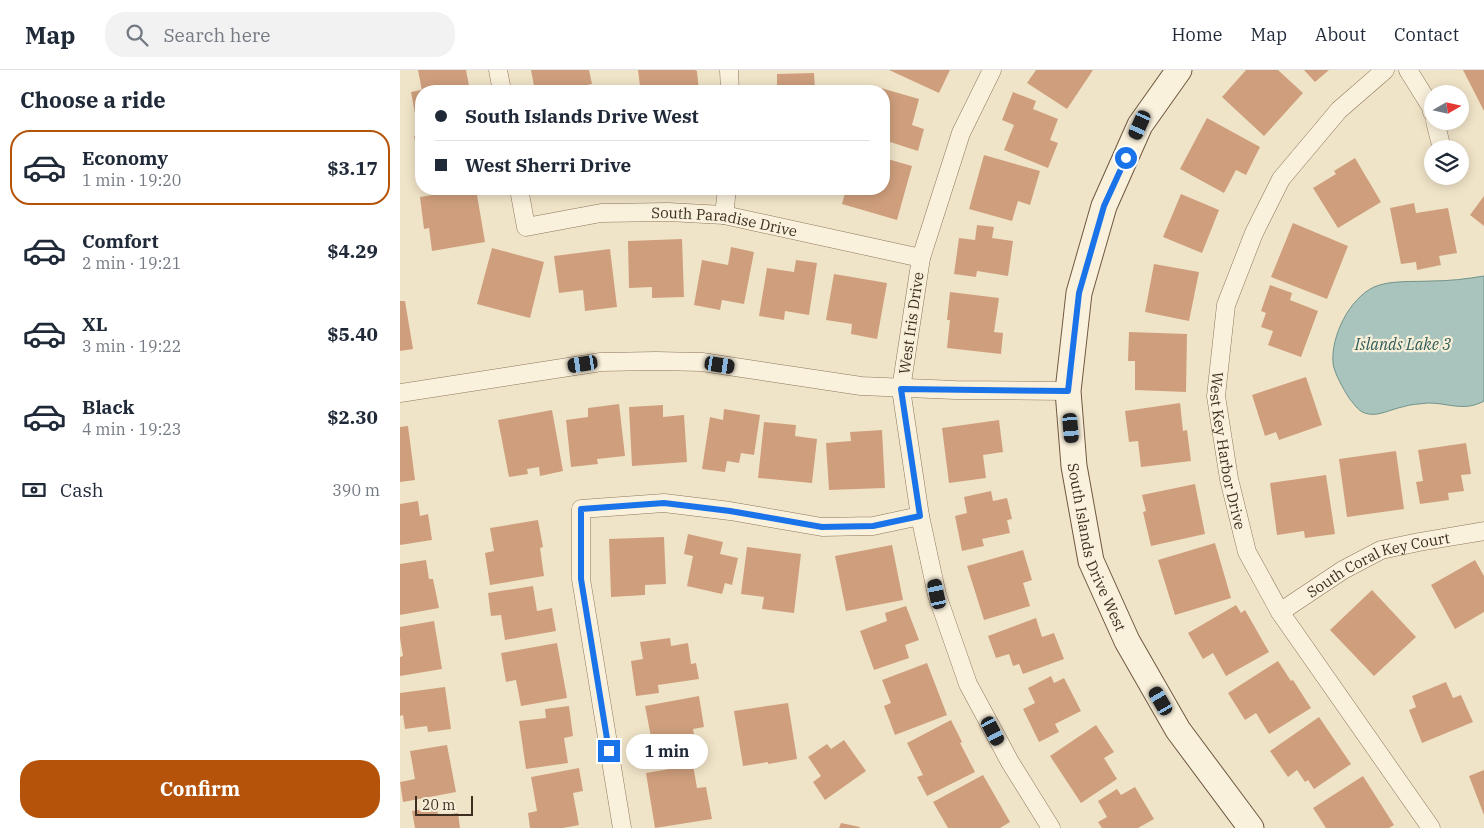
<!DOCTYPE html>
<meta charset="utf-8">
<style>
body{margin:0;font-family:"IBM Plex Serif",serif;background:#f2f2f3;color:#1f2937;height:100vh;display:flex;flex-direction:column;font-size:19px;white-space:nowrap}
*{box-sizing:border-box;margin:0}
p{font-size:16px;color:#747a83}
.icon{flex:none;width:28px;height:28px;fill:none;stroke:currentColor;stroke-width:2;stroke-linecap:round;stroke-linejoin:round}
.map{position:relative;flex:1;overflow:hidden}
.sheet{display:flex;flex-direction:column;background:#fff;width:400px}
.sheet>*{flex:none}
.guide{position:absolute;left:15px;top:15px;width:475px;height:110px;border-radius:20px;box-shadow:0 2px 12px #0003;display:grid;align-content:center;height:110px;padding:0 20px;background:#fff}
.needle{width:32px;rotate:81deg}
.tools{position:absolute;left:1024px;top:15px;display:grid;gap:10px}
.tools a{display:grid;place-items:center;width:45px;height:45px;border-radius:50%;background:#fff;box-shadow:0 2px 12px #0003;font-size:25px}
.scale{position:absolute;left:15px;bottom:12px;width:58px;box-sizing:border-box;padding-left:5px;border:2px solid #3d2e20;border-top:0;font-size:14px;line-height:18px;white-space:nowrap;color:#3d2e20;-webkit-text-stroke:4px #f7eed8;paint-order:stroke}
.end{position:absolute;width:22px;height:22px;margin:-11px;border:6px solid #1a73e8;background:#fff;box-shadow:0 0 0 2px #fff}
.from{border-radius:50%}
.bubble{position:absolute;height:35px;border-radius:18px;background:#fff;box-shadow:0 2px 12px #0003;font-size:16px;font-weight:700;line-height:35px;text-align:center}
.car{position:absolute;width:15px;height:30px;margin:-15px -8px;border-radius:6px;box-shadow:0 0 4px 1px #0007;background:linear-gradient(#222 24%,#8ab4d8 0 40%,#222 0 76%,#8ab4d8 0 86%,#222 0)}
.guide b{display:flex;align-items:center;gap:18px;height:48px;font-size:19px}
.guide b+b{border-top:1px solid #e0e1e3}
.guide i{width:12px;height:12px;background:#1f2937}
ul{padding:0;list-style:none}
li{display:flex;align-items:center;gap:15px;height:75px;margin:0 10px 8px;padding:0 10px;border:2px solid transparent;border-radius:20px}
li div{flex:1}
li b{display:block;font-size:19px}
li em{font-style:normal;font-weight:700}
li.active{border-color:#b45309}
li>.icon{width:45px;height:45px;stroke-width:1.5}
h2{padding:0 20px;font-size:22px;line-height:60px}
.pay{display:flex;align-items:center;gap:12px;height:55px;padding:0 20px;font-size:19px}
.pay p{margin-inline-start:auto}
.primary-button{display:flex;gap:10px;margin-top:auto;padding:10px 20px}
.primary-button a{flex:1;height:58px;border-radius:20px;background:#b45309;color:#fff;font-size:20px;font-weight:700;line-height:58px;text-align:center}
header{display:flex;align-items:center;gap:30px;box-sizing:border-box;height:70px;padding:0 25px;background:#fff;border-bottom:1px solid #e0e1e3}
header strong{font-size:24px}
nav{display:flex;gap:28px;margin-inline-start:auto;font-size:18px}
.search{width:350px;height:45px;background:#f2f2f3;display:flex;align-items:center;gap:12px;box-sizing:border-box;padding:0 18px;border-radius:20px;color:#747a83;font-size:19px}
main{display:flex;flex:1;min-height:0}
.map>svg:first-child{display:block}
</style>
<header>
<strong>Map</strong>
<div class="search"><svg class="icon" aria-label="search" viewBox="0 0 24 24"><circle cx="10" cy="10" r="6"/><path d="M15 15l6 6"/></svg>Search here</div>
<nav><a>Home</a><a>Map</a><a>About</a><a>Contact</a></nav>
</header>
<main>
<section class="sheet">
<h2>Choose a ride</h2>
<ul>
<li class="active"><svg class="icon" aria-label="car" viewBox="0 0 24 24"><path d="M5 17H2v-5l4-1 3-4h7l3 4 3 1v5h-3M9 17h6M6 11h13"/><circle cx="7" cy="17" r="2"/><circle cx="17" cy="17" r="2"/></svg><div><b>Economy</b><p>1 min · 19:20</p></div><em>$3.17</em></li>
<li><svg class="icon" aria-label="car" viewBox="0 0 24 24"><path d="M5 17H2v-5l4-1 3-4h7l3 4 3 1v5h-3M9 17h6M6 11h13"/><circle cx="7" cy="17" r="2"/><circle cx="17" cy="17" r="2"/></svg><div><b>Comfort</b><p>2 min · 19:21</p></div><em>$4.29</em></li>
<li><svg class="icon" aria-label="car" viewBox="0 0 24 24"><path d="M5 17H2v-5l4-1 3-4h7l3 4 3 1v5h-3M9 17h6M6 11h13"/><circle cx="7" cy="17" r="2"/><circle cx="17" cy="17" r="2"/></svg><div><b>XL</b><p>3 min · 19:22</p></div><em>$5.40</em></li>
<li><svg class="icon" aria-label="car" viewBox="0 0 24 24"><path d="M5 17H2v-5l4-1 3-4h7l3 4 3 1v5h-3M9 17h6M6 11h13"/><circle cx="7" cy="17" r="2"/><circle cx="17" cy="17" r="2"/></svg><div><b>Black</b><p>4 min · 19:23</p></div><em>$2.30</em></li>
</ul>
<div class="pay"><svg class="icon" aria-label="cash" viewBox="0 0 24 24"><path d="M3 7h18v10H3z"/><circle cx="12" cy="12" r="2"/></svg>Cash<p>390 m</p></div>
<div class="primary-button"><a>Confirm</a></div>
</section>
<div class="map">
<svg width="1084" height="758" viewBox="0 0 1084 758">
<rect width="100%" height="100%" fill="#f0e4c8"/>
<path fill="#a9c4bc" stroke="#6f938a" d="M1084,206v125c-20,11 -35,2 -56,2 -8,1 -17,1 -26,4 -10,2 -23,9 -33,7 -10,-1 -14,-9 -20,-16 -5,-8 -15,-25 -16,-35 -2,-27 16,-64 41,-76 16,-7 40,-5 57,-6 18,0 35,-2 53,-5z"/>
<g fill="#cf9f7d">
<polygon points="18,0 66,0 70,21 22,21"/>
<polygon points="131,0 189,0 192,14 181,16 182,21 135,21"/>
<polygon points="238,0 295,0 297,1 299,21 251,21 250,15 240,16"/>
<polygon points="489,0 550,0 539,23"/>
<polygon points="636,0 693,0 667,39 627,13"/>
<polygon points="846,0 878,0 903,23 864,66 822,27"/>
<polygon points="904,0 929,0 915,12"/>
<polygon points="1063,0 1084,0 1084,41"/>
<polygon points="414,3 415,21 363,21 363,19 377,18 377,4"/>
<polygon points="474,16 519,29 512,55 524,59 518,81 484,70 484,21 473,21"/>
<polygon points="21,20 21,53 17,54 11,22"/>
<polygon points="613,22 636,31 633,39 658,49 650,70 658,73 648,98 604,80 614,55 602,50"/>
<polygon points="807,48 860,77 846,105 836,100 824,123 780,99"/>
<polygon points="21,65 21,93 19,93 14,66"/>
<polygon points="584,85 640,101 630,135 618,131 612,151 569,139"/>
<polygon points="484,88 512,96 497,150 442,134 446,119 484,119"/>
<polygon points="955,88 981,132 938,158 913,118 936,104 934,101"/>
<polygon points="70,119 76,119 85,172 32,181 29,158 24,159 20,127"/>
<polygon points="379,119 423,119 423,124 379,122"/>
<polygon points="781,124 819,140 802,183 763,167"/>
<polygon points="1084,126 1084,156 1070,145"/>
<polygon points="1014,133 1016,143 1048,138 1057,183 1039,186 1041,195 1017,200 1016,192 1001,194 990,138"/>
<polygon points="893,153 948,176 927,229 871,207"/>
<polygon points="577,155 594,157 592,168 613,171 608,206 577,201 576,207 554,204 559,168 575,170"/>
<polygon points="282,169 284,227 252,228 252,217 229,218 228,171"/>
<polygon points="331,177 354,182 344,234 322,230 320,240 294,235 302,190 328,195"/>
<polygon points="92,178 144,192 130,248 77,234"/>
<polygon points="210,179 217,237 185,241 183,220 159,223 154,186"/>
<polygon points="396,190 417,193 409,245 385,241 384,250 359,246 367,198 394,202"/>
<polygon points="754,194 799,202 789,251 745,242"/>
<polygon points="434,204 487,213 477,269 451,264 452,254 426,250"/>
<polygon points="870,215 892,223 890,230 918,241 901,287 868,275 873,261 861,257 866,243 861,241"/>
<polygon points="550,222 599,228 594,262 603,263 601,284 547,278 550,250 547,250"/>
<polygon points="0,231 5,231 13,279 0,281"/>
<polygon points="729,262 787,264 786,322 735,320 735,291 728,291"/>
<polygon points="906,307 922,355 879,370 876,362 865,366 852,325"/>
<polygon points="780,333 783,361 787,360 791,391 741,397 738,371 729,372 725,341"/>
<polygon points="219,334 225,386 197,389 198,394 171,397 166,350 188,347 188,338"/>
<polygon points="263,335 263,347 284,345 287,392 232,396 229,337"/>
<polygon points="324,339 360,345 354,385 341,383 339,393 327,391 325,402 302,399 310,347 323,350"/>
<polygon points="152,340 163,401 140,406 139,397 127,399 128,404 109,407 98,350"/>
<polygon points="599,350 603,382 583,385 586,408 549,413 542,358"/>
<polygon points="364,352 396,355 395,366 417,369 412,413 358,408"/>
<polygon points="8,356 15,410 0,412 0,357"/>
<polygon points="482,360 485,418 429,420 426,373 451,371 450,362"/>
<polygon points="1066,373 1071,404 1061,405 1064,421 1048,423 1049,430 1020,434 1016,412 1023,411 1018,380"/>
<polygon points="996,381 1004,439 947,447 939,389"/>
<polygon points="926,405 935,464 905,468 904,461 877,465 870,413"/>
<polygon points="795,414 805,464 751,476 743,442 746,441 742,425"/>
<polygon points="591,421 593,431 607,428 612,449 607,450 610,463 582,469 584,476 562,481 555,446 567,443 564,427"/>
<polygon points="18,431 20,446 28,444 32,470 0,475 0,434"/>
<polygon points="138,450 143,477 140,478 144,506 90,515 85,483 94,481 90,458"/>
<polygon points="288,464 323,472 320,484 338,488 332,515 325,513 322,524 287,516 293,486 284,484"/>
<polygon points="264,467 266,514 245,515 245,525 211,527 209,469"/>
<polygon points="815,473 831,528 775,545 758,490"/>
<polygon points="492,475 503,530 446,541 435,486"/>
<polygon points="347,477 401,484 394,543 362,539 364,527 341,524"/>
<polygon points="623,480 632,510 623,513 630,536 584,550 567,496"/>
<polygon points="26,490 29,509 33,509 39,538 0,545 0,494"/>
<polygon points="1075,490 1084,506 1084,542 1055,559 1031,515"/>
<polygon points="133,516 137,541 152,538 156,561 105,570 101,545 91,546 88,523"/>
<polygon points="972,520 1016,567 974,606 930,560"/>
<polygon points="836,535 841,543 845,540 869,582 826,606 813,583 803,589 788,563"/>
<polygon points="506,536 519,570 505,575 509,588 474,600 460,561 487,551 485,543"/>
<polygon points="636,548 642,567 654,563 664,589 623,604 619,594 613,596 609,584 596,588 588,566"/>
<polygon points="34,551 42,599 0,606 0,587 3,586 0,568 0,557"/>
<polygon points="270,568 271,576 288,573 291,594 296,593 299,609 258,615 259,623 236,626 231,591 243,589 240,572"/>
<polygon points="157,573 167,628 121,636 116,610 106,612 101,583"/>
<polygon points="878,591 891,611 893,610 911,638 869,664 856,643 845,650 828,623"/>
<polygon points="527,593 547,645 495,665 484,636 491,633 482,610"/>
<polygon points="651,606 654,613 664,608 681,641 655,654 659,662 639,672 623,639 635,633 628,618"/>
<polygon points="1046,612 1053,628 1061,625 1073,652 1022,673 1009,640 1016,637 1012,626"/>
<polygon points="45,617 51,659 28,662 27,656 5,659 3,645 0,646 0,623"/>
<polygon points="299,626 304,657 293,659 298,683 251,692 248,673 252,672 245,636"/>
<polygon points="388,633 397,689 368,694 368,692 343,696 334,641"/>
<polygon points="169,636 173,666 164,668 168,693 126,699 119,651 146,648 145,639"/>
<polygon points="919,647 951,694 914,719 908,710 905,712 897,700 888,707 870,681"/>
<polygon points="551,650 562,672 560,673 575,702 527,726 517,707 523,705 507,673"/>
<polygon points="696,655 714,682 704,688 717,709 681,733 650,686"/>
<polygon points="444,670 466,701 425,730 413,712 421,706 408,687 427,674 431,679"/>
<polygon points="47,675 56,722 3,732 0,712 15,709 10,681"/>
<polygon points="293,695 297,718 306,717 312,749 255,758 246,703"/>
<polygon points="179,698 183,721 173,723 179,755 163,758 130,758 128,743 137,741 131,707"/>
<polygon points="1084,700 1084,745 1069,706"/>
<polygon points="583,705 610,752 600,758 548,758 533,732"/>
<polygon points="963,706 994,755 989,758 926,758 913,738"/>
<polygon points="735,717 754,749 738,758 702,758 698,752 707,747 698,731 717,719 721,725"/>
<polygon points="37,737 38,746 58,743 60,758 15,758 12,741"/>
<polygon points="441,753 460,757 459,758 439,758"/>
</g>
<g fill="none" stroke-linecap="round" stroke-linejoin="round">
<g stroke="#8d765c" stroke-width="19">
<g id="street">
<polyline points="98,0 102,21"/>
<polyline points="329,0 330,21"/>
<polyline points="592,0 561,63 521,188 501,319 520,446 537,525 568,614 610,692 651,758"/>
<path id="s1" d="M985,0l-46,40 -58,69 -27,54 -28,72 -10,91 13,83 18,73 33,60 151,216"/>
<polyline points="1008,0 1031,37 1032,42"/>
<polyline points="1035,51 1042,79"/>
<path id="s2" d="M119,119l7,38 75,-14 67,-1 56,3 197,43"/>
<polyline points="324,145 327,119"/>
<polyline points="0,323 201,292 256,291 302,292 461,316 555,320 668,321"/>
<path id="s3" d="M880,542l63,-42 38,-20 38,-8 65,-11"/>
<polyline points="222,758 181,509 181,439 264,433 330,441 422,457 473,456 520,446"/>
</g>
</g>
<g stroke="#6f573f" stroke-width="27">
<g id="secondary">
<path id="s4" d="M779,0l-39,55 -36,81 -25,87 -11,98 6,75 17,95 36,80 51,89 73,98"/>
</g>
</g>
<use href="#street" stroke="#faf1dc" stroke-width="18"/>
<use href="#secondary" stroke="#faf1dc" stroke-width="25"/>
</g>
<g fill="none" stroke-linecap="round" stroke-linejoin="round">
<polyline stroke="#1a73e8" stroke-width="6" points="209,681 181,509 181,439 264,433 330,441 422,457 473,456 520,446 501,319 668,321 679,223 704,136 726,88"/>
</g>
<g text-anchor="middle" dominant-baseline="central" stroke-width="4.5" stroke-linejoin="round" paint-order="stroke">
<g font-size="15" fill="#3d2e20" stroke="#f7eed8">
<text stroke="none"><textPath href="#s2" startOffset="239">South Paradise Drive</textPath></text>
<text transform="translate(511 253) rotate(-82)">West Iris Drive</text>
<text stroke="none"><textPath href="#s1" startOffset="436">West Key Harbor Drive</textPath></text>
<text stroke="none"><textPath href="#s4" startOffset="505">South Islands Drive West</textPath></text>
<text stroke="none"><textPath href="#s3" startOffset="111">South Coral Key Court</textPath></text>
</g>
<g font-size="16" font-style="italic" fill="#2f5d5a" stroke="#f7eed8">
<text x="1003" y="274">Islands Lake 3</text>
</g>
</g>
</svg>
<div class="tools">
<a><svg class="needle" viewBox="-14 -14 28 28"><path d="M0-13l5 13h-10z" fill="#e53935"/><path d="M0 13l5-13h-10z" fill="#747a83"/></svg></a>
<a><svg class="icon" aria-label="layers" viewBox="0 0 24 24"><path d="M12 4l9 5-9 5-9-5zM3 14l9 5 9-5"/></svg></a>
</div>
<div class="scale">20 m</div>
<i class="end from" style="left:726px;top:88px"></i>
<i class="end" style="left:209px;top:681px"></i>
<div class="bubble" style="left:226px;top:664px;width:82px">1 min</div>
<i class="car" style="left:740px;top:55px;rotate:204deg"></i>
<i class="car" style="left:183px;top:294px;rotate:261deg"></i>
<i class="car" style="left:320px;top:295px;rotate:99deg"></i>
<i class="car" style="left:671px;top:358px;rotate:175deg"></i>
<i class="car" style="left:537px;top:524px;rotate:348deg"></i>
<i class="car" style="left:761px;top:631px;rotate:330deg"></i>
<i class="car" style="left:593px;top:661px;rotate:152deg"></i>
<div class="guide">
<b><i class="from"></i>South Islands Drive West</b>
<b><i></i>West Sherri Drive</b>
</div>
</div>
</main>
